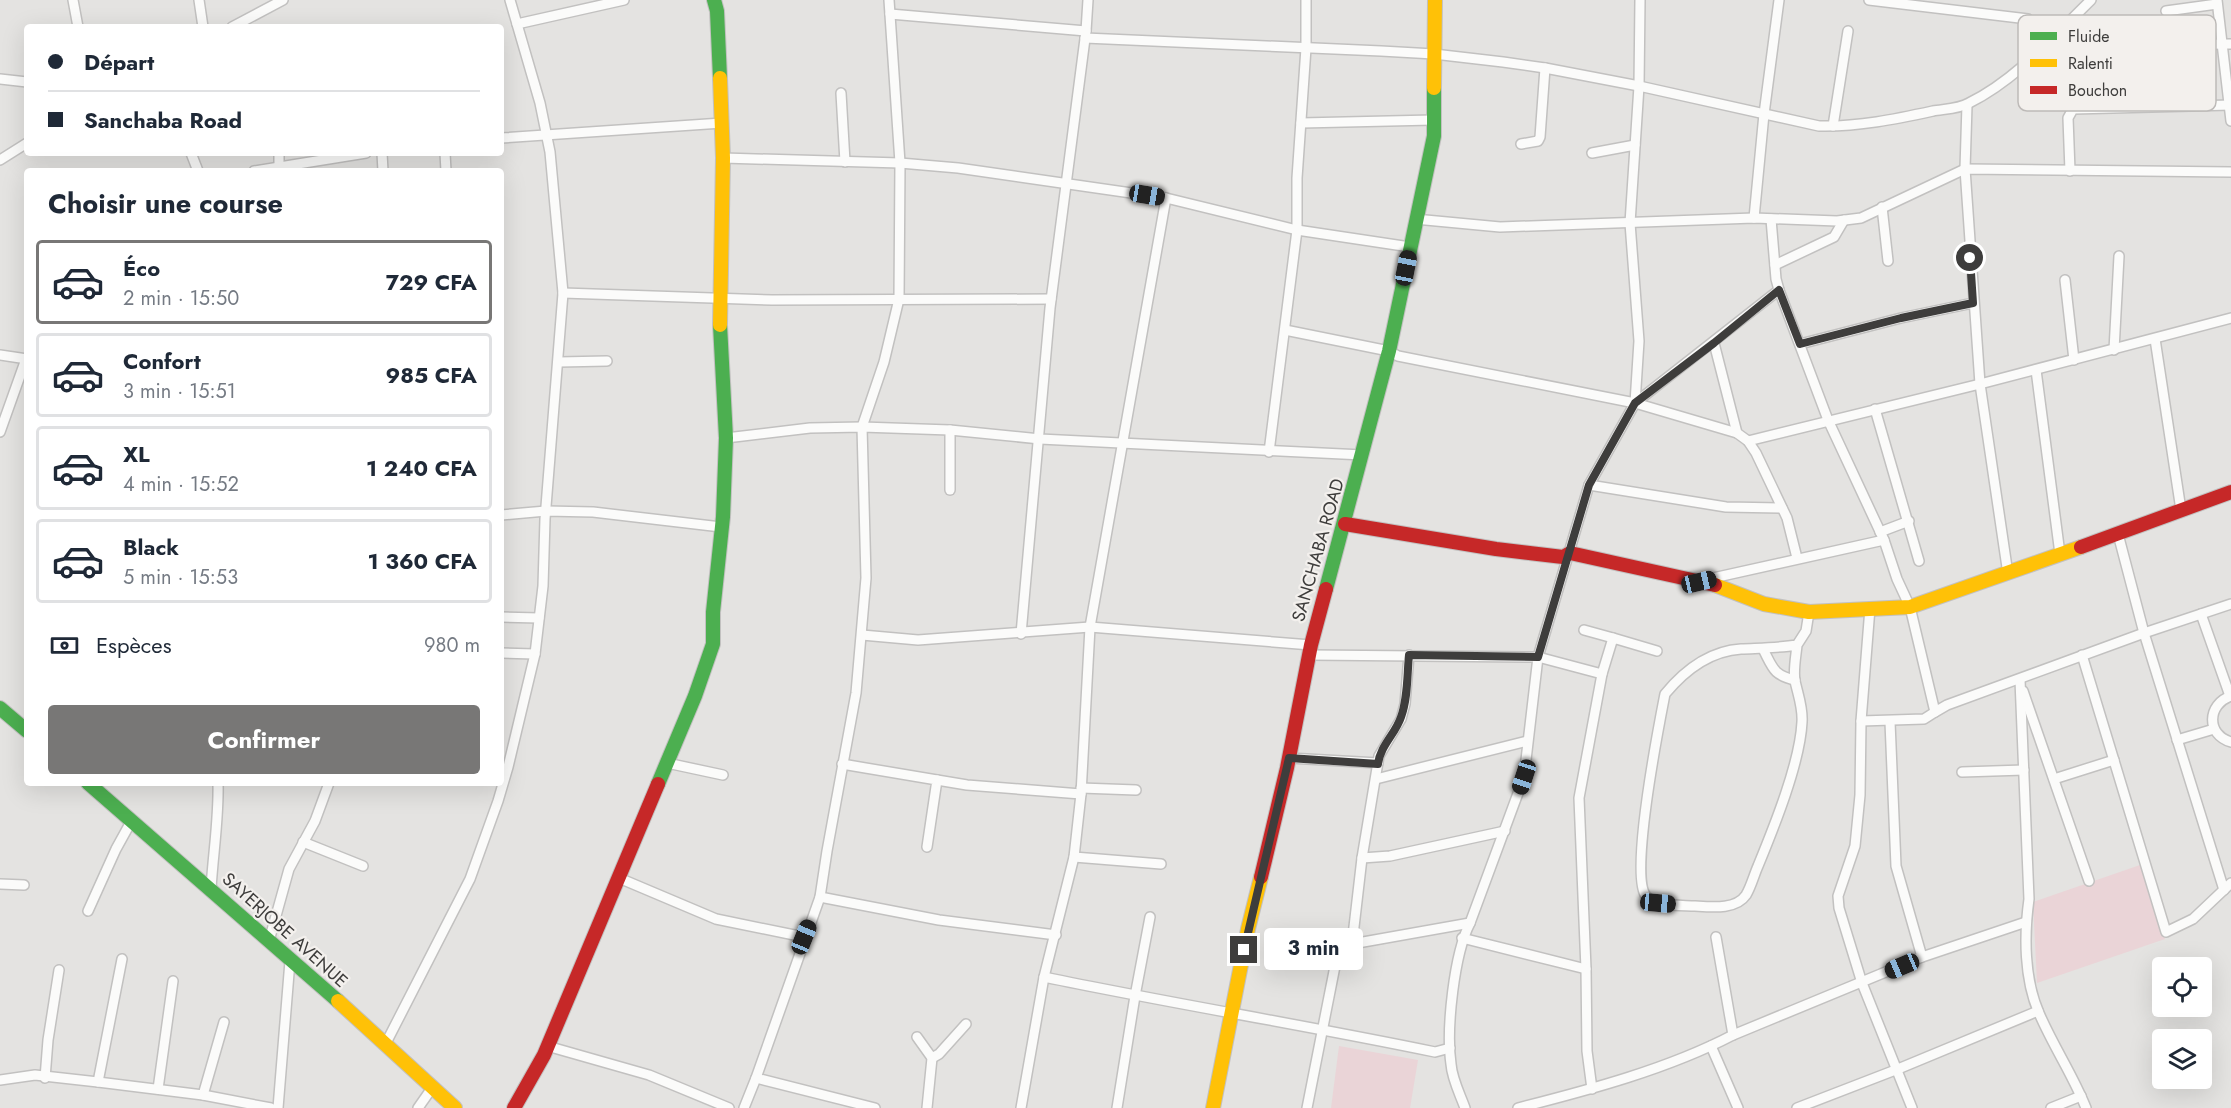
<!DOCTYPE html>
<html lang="fr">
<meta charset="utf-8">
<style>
body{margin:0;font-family:Jost,sans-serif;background:#f2f2f3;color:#1f2937;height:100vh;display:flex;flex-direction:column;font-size:22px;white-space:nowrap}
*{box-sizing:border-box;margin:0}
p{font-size:20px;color:#747a83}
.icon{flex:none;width:33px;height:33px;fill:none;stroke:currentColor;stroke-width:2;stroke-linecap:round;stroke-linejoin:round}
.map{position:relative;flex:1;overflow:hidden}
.side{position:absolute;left:24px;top:168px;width:480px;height:618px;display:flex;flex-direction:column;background:#fff;border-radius:6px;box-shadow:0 6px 24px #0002}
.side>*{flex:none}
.top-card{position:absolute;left:24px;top:24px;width:480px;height:132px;border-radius:6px;box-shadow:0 6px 24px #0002;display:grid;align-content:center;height:132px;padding:0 24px;background:#fff}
.controls{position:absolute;left:2152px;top:957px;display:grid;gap:12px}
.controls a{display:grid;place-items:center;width:60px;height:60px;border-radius:6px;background:#fff;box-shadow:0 6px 24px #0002;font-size:30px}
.end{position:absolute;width:27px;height:27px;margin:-14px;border:8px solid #3e3d3c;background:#fff;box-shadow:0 0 0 3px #fff}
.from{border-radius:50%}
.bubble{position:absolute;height:42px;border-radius:6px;background:#fff;box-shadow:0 6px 24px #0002;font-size:20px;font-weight:700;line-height:42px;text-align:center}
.car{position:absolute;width:18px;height:36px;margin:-18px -9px;border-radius:8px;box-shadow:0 0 4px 2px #0007;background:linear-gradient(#222 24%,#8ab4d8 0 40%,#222 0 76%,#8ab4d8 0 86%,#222 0)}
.top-card b{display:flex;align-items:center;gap:21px;height:57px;font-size:22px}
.top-card b+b{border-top:2px solid #e0e1e3}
.top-card i{width:15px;height:15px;background:#1f2937}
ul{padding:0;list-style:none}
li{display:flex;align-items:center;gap:18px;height:84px;margin:0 12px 9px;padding:0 12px;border:3px solid #e0e1e3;border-radius:6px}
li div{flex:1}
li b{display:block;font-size:22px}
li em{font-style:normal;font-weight:700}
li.current{border-color:#787776}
li>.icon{width:54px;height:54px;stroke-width:1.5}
h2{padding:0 24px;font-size:27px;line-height:72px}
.pay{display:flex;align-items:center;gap:15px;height:66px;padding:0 24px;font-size:22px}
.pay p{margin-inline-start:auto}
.action{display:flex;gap:12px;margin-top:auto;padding:12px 24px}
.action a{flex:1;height:69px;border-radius:6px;background:#787776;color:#fff;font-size:24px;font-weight:700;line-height:69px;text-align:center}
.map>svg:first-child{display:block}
</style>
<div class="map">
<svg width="2231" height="1108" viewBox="0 0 2231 1108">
<rect width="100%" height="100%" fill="#e4e3e1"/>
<g fill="#ead4d7">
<polygon points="2140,865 2165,939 2037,983 2033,902"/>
<polygon points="1339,1046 1418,1060 1410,1108 1331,1108"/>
</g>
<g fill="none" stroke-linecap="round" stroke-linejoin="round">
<g stroke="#c2c1c0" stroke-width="12">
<g id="street">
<polyline points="73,0 78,27"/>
<polyline points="199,0 203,27"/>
<polyline points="1869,0 2028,19 2037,28 2043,46 2231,44"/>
<polyline points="2217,0 2231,121"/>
<polyline points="2166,11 2217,4"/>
<polyline points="890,14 1086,31"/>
<polyline points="517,24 624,0"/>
<polyline points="232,27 283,0"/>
<path d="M1085,38l296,13 53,3 69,8 42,6 94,18 180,40c39,1 77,-7 114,-15 11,-2 26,-2 36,-8 47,-23 85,-67 122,-103"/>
<polyline points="0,79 27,82"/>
<polyline points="841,93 845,162"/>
<polyline points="1967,105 1965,169 1980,384 2008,574"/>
<polyline points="1301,123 1433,120"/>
<polyline points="1833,126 1848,31"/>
<polyline points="501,138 722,123"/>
<polyline points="1521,144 1538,141 1540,137 1545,68"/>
<polyline points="191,153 198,171"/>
<polyline points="279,153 279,167"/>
<polyline points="382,153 383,171"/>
<polyline points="445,153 446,171"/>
<polyline points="1592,153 1635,145"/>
<polyline points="723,158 900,163 958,168 1166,198 1297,230 1410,247"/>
<polyline points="0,160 27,143"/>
<polyline points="254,171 366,153"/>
<polyline points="2070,171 2068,118 2073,109 2231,105"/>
<polyline points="1882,207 1888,261"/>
<polyline points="1754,218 1764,114 1779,0"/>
<polyline points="1415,219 1500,227 1754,218 1837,221 1861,218 1965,169 2231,172"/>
<polyline points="1771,219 1776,279 1779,290 1828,420 1884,540 1897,579 1910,607 1935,712 1924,719 1861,721"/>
<polyline points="1775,265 1834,237 1844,220"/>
<polyline points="2065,280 2074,360"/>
<polyline points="563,293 772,300 1051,299"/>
<polyline points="1285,330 1389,351 1398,356 1635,403 1737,433"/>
<polyline points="2155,339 2181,510"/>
<polyline points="1714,343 1737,433 1748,441 1756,453 1787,518 1797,558"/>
<polyline points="1800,344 1901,318 1973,303"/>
<polyline points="2114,350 2119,256"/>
<polyline points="0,355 27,359"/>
<polyline points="559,362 607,361"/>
<polyline points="2036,370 2060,554"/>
<polyline points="1635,403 1639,341 1630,223 1639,86 1640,0"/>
<polyline points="1875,409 1919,561"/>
<polyline points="0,432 26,359"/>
<polyline points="726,438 810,428 862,427 950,430 1040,439 1363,455"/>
<polyline points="1748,441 1980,384 2231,318"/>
<polyline points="1269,452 1297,230 1297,178 1306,48 1306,0"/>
<polyline points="1589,485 1726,507 1782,508"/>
<polyline points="950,490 950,430"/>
<polyline points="501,515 546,511 593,512 721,527"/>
<polyline points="1880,532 1909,521"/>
<polyline points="2118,534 2144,633 2224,890"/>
<polyline points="1704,580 1884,540"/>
<polyline points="1870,608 1861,721 1860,795 1855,846 1838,896 1839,908 1862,983 1912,1108"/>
<polyline points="2201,614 2230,696"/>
<polyline points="501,617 539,618"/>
<polyline points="1584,630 1613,638"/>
<polyline points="1021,634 1050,308 1086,31 1088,0"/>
<polyline points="862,635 918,640 1090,627 1311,645"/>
<path d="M1797,645c-1,11 -4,25 -2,36 3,14 8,26 7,41 -2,41 -28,105 -44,144 -4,9 -7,21 -12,29 -10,15 -35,12 -51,11 -13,-1 -39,1 -49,-10 -17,-20 13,-171 19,-202 19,-23 45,-43 76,-45 19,-1 37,-1 56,-4l9,-14 3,-19"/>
<path d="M1763,649c10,19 10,26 32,31"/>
<polyline points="501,653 535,654"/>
<polyline points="1309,655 1538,657 1602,674 1579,798 1586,969 1587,1051 1592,1089"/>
<polyline points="2082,655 2166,932 2193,919 2231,883"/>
<polyline points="1602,674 1613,638 1657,651"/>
<path d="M2020,680l9,219c-5,36 -5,80 10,114 14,33 34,62 47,95"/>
<polyline points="2023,691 2089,881"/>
<path d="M2231,696c-24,8 -25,39 0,46"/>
<polyline points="1935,712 1947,705 2144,633 2231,604"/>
<polyline points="1890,722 1896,866 1922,957"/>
<polyline points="2177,740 2214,729"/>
<polyline points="1289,758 1378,763"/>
<polyline points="667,763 723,775"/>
<polyline points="842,764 937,780 927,847"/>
<polyline points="1962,772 2024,770"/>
<polyline points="1376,779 1527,741"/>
<polyline points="2054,779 2114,760"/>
<polyline points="937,780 967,785 1081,794"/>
<polyline points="1081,788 1136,790"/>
<polyline points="303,842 363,866"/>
<polyline points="1074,857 1161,864"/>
<polyline points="1362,858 1390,856 1505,831"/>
<polyline points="619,878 716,919 804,937"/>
<polyline points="0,884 24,885"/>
<path d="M211,889c2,-35 8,-71 7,-106"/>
<polyline points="820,897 939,920 1056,935"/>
<polyline points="88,911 116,849 132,820"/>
<polyline points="1716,937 1733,1035"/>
<polyline points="1462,938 1586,969"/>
<polyline points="269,941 289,869 315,821 329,783"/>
<polyline points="1352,944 1362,858 1379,756 1401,719 1405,704 1409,655"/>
<path d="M1044,977c130,27 261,48 391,75l15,-4"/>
<polyline points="917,1037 932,1058 927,1108"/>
<polyline points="386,1043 470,879 498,801 508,767 535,654 543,586 545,519 563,293 550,152 540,103 510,0"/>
<polyline points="547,1046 649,1075 729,1108"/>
<polyline points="1711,1046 1738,1108"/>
<polyline points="932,1058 939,1054 966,1024"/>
<polyline points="45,1078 48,1040 59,970"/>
<polyline points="756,1078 875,1108"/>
<polyline points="0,1080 35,1075 98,1082 203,1095 271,1108"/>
<polyline points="98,1082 122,959"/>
<polyline points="158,1089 173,981"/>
<polyline points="203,1095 224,1022"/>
<polyline points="278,1108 290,961"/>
<polyline points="418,1108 432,1088"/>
<polyline points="744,1108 756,1078 820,897 827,851 856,693 866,578 862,427 884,362 899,299 900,163 889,0"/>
<polyline points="1021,1108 1044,977 1074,857 1081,794 1090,627 1166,198"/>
<polyline points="1117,1108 1135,996 1150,917"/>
<polyline points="1307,1108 1338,951 1352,944 1470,923"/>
<path d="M1465,1108c-5,-14 -13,-29 -14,-44 -5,-35 3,-110 19,-141l54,-146 14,-120 51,-172 46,-82 144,-113"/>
<path d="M1518,1108c71,-18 150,-39 215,-73l189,-78 104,-35"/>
<polyline points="1797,1108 1898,1069 2038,1011"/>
<polyline points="2051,1108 2081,1096"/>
</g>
</g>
<g stroke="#c2c1c0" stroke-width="16">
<g id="fast">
<polyline points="714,0 717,11 720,78"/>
<polyline points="1326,589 1389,351 1434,136 1434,88"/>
<polyline points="0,708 27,731"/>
<polyline points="88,783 338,1001"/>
<polyline points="658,784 695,696 713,644 713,612 723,517 726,438 720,325"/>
</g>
</g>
<g stroke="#c2c1c0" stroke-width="16">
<g id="slow">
<polyline points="720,78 723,158 720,325"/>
<polyline points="1434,88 1435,0"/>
<polyline points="1715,585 1764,604 1809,612 1910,607 2081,547"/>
<polyline points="338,1001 455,1108"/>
<polyline points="1213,1108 1248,929 1261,877"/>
</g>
</g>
<g stroke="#c2c1c0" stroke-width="16">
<g id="jam">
<polyline points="1345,524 1496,549 1563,557 1570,553 1715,585"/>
<polyline points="2081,547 2231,492"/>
<polyline points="1261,877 1287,768 1311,645 1326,589"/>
<polyline points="514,1108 544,1055 658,784"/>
</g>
</g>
<use href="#street" stroke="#fbfbfa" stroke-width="9"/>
<use href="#fast" stroke="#4caf50" stroke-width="14"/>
<use href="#slow" stroke="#ffc107" stroke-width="14"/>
<use href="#jam" stroke="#c62828" stroke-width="14"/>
</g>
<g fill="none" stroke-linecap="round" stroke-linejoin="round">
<path stroke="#3e3d3c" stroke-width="8" d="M1244,950l45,-192 89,6c2,-18 18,-31 23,-47 7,-19 6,-42 8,-62l129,2 51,-172 46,-82 79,-60 65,-53 21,54 101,-26 72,-15 -3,-45"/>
</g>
<g text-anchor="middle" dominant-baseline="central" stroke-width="4.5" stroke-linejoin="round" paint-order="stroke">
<g font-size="18" fill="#3e3d3c" stroke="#f3f0ed">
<text transform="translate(1318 550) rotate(-74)">SANCHABA ROAD</text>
<text transform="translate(285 930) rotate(42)">SAYERJOBE AVENUE</text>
</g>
</g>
<rect x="2018" y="15" width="198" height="96" rx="9" fill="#f3f0ed" stroke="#bdbab8" stroke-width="1.5"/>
<rect x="2030" y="32" width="27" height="8" fill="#4caf50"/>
<rect x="2030" y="59" width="27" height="8" fill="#ffc107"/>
<rect x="2030" y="86" width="27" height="8" fill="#c62828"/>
<g font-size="16" fill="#3e3d3c">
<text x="2068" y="42">Fluide</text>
<text x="2068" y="69">Ralenti</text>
<text x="2068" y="96">Bouchon</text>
</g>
</svg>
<div class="controls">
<a><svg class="icon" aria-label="locate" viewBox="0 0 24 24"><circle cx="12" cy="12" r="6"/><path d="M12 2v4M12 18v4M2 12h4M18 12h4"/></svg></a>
<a><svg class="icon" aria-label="layers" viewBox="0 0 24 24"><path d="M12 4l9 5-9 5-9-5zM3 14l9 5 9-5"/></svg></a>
</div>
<i class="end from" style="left:1970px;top:258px"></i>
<i class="end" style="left:1244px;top:950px"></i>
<div class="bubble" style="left:1264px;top:928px;width:99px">3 min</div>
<i class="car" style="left:1147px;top:195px;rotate:99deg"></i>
<i class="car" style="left:1406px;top:268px;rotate:11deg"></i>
<i class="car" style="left:1699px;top:582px;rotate:77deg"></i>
<i class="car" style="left:1524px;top:777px;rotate:198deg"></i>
<i class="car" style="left:1658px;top:903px;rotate:95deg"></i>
<i class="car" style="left:804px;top:937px;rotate:22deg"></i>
<i class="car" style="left:1902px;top:966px;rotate:247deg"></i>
<div class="top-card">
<b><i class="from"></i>Départ</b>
<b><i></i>Sanchaba Road</b>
</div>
<section class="side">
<h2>Choisir une course</h2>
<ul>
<li class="current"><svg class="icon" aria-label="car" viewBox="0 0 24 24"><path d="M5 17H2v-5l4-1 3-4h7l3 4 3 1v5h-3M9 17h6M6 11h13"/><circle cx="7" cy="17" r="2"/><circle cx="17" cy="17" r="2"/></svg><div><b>Éco</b><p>2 min · 15:50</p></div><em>729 CFA</em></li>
<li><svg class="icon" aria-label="car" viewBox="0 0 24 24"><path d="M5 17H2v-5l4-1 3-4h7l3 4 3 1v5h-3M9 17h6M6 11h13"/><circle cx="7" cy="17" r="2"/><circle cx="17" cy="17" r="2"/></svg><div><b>Confort</b><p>3 min · 15:51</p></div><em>985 CFA</em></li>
<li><svg class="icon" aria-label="car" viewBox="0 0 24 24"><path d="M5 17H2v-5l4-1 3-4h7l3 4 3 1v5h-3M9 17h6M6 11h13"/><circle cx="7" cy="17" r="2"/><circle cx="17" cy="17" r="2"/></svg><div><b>XL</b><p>4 min · 15:52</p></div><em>1 240 CFA</em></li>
<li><svg class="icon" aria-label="car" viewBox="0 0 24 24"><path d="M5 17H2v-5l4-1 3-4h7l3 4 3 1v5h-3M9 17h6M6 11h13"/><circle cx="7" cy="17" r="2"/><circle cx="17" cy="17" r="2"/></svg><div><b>Black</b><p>5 min · 15:53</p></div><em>1 360 CFA</em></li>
</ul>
<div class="pay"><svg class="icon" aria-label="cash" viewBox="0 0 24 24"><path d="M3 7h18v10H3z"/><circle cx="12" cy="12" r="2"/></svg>Espèces<p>980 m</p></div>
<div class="action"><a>Confirmer</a></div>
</section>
</div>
